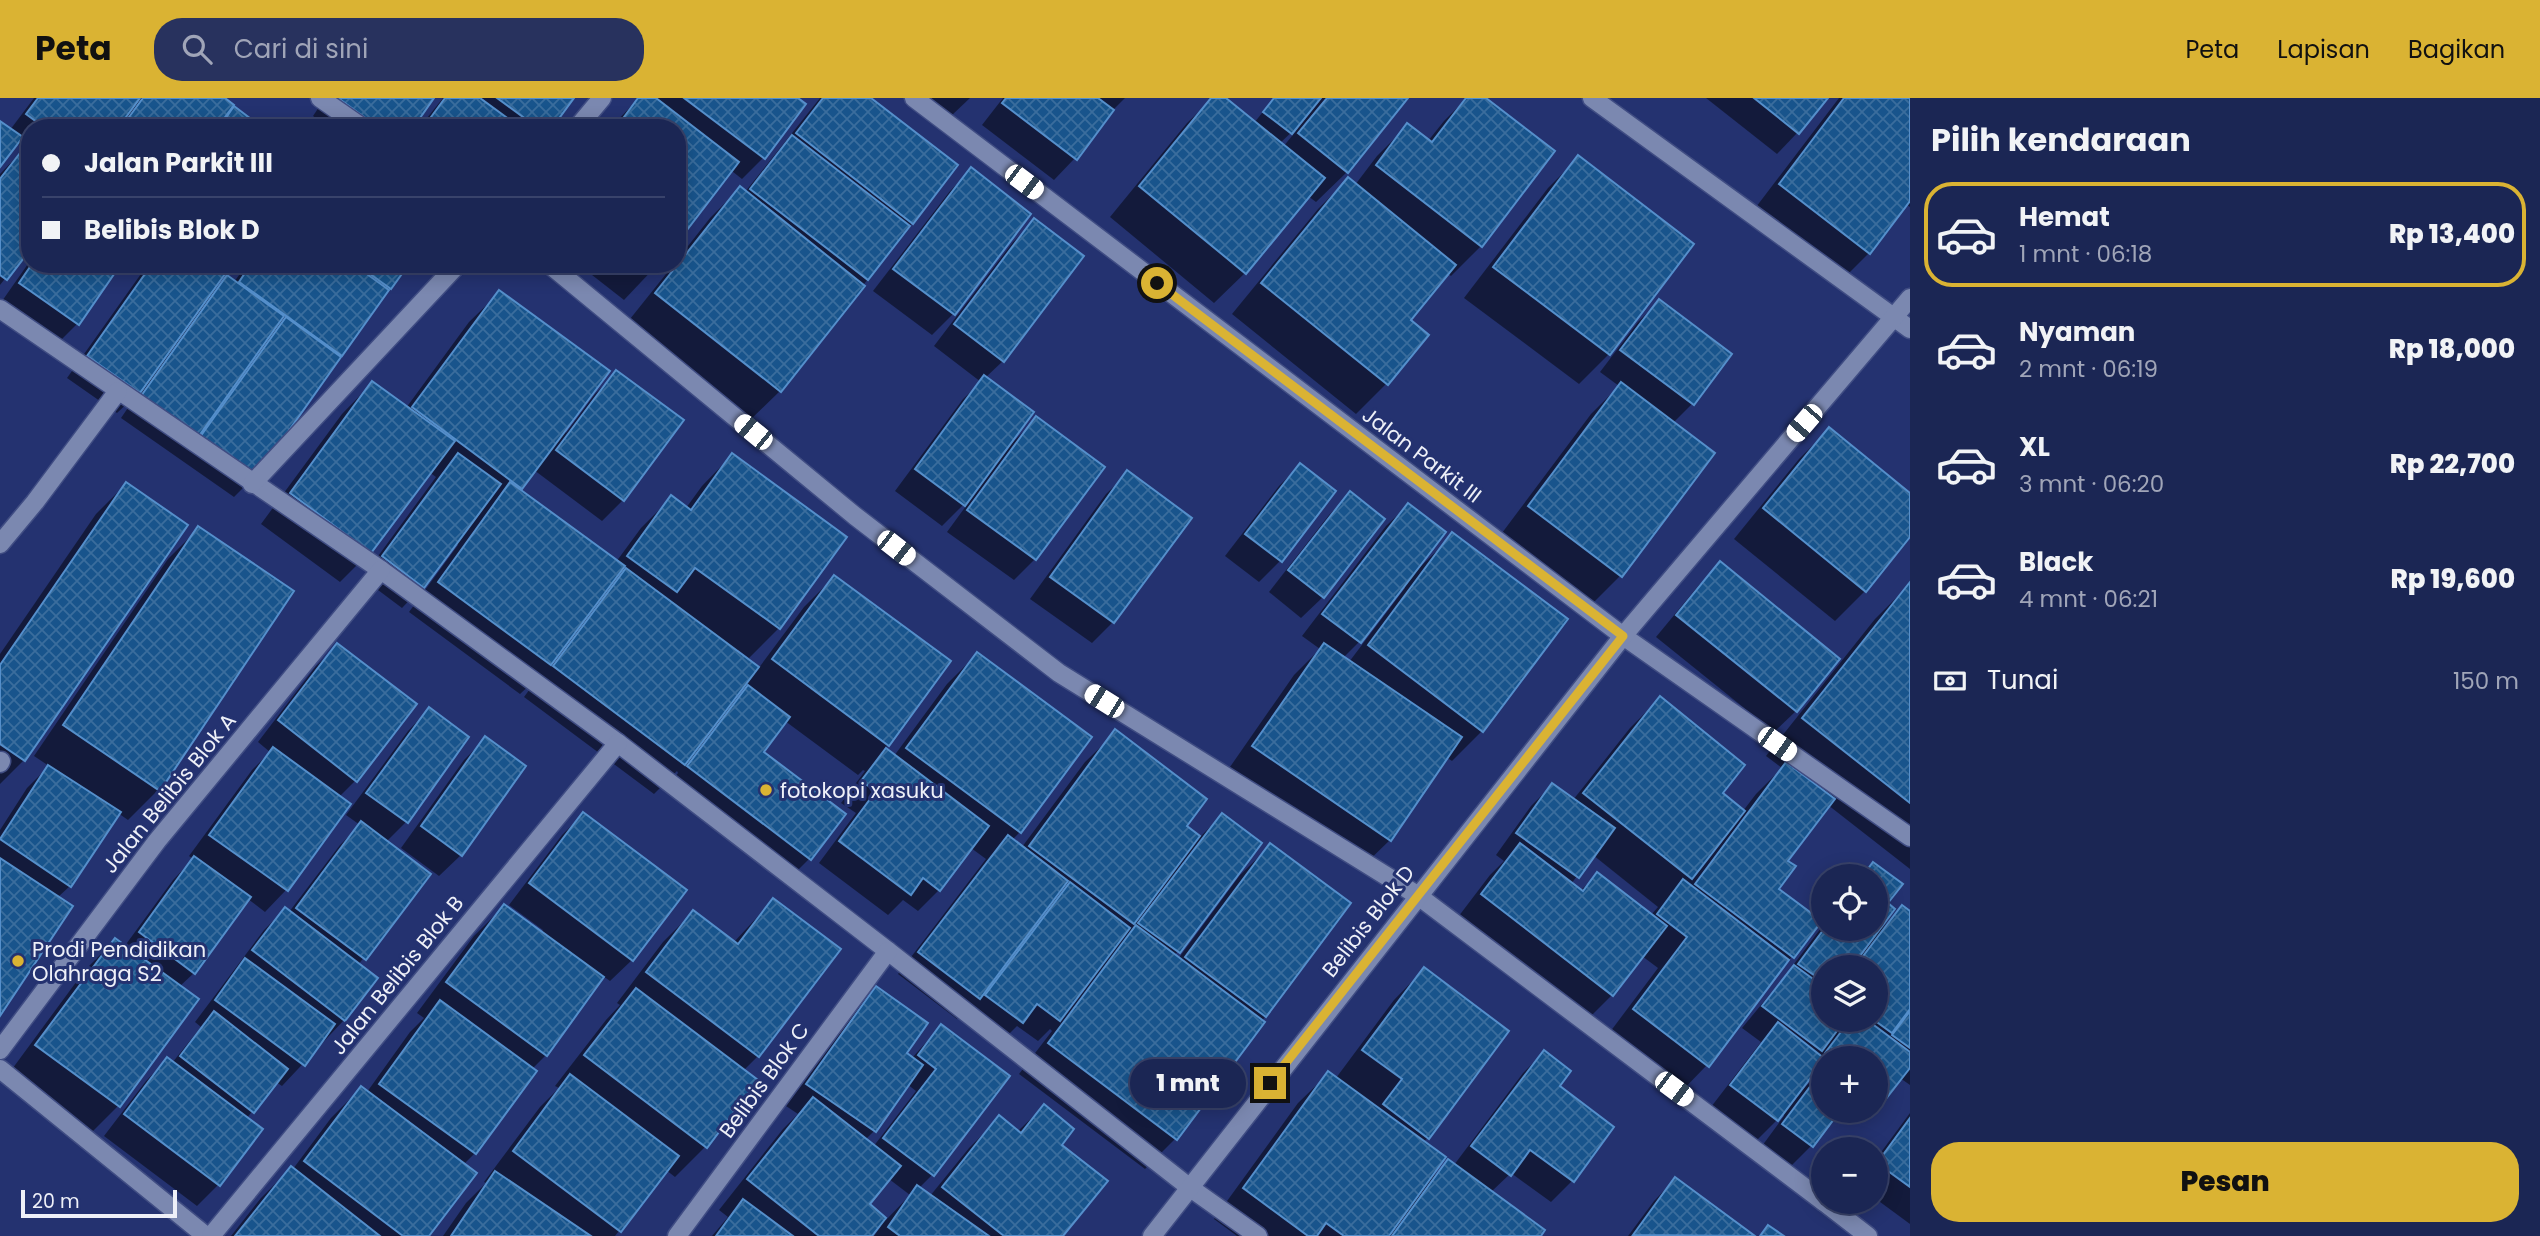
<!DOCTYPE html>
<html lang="id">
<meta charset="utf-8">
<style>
body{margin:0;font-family:Poppins,sans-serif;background:#28325e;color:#f1f3f6;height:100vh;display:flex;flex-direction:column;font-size:26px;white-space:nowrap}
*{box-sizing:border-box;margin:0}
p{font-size:23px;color:#a0a5b8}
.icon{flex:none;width:38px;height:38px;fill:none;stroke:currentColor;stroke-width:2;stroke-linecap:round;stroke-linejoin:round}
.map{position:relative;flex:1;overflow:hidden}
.sheet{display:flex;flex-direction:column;background:#1b2654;width:630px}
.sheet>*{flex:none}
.top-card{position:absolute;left:21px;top:21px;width:665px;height:154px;border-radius:28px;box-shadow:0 4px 18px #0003,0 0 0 2px #39436b;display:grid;align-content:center;height:154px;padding:0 21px;background:#1b2654}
.buttons{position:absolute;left:1811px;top:766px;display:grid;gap:14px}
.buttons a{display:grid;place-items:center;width:77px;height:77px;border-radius:50%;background:#1b2654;box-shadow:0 4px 18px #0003,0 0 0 2px #39436b;font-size:35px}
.scale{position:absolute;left:21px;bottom:18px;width:156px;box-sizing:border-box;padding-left:7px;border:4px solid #eef0f8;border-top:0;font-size:19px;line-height:24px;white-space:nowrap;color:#eef0f8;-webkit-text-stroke:5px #243270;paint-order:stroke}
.end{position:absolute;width:32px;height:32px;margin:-16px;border:9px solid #dab333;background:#111;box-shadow:0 0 0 4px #111}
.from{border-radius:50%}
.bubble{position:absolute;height:49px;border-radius:24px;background:#1b2654;box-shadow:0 4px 18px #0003,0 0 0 2px #39436b;font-size:23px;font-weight:800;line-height:49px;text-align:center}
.car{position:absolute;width:21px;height:42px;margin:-21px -10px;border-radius:9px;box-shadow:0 0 5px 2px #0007;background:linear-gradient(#fff 24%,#345 0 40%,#fff 0 76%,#345 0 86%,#fff 0)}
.top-card b{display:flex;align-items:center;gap:24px;height:66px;font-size:26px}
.top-card b+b{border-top:2px solid #39436b}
.top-card i{width:18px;height:18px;background:#f1f3f6}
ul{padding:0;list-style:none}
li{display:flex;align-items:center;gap:21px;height:105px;margin:0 14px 10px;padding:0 7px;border:4px solid transparent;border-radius:28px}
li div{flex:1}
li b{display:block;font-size:26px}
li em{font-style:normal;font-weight:800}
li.on{border-color:#dab333}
li>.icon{width:63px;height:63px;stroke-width:1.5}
h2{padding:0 21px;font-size:32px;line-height:84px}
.pay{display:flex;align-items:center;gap:18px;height:77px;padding:0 21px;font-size:26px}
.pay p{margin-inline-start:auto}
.action{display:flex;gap:14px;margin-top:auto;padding:14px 21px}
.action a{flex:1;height:80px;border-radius:28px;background:#dab333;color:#111;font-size:28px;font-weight:800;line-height:80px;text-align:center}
header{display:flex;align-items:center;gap:42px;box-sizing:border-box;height:98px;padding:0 35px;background:#dab333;color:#111}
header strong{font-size:33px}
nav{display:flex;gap:38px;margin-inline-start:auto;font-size:24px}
.search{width:490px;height:63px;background:#28325e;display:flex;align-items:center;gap:18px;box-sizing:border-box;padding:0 24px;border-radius:28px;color:#a0a5b8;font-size:26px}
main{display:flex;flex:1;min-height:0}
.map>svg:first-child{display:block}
</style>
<header>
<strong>Peta</strong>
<div class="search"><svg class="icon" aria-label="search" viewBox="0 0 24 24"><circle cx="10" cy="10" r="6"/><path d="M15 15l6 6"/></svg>Cari di sini</div>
<nav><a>Peta</a><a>Lapisan</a><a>Bagikan</a></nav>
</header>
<main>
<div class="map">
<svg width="1910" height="1138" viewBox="0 0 1910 1138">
<defs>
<pattern id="building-cross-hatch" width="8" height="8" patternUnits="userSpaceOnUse" patternTransform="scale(1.75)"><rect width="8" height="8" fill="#18548c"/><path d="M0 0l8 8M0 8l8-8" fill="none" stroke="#3a6d9d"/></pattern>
</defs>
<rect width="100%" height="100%" fill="#243270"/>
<g fill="#0007" fill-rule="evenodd">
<polygon points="34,0 222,0 222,24 235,11 260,30 30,30 30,149 0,187 0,76 24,51 16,45 0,66 0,25 10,32"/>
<polygon points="325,0 432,0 411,30 329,30 313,18"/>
<polygon points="443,0 572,0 550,30 419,30"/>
<polygon points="639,0 795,0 804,7 763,60 742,81 677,30 610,30"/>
<polygon points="820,0 868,0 912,125 780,293 749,323 626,226 674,166 677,166 677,162 710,120 740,90 745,94"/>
<polygon points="926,0 970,0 950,19"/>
<polygon points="1003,0 1125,0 1107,18 1075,60 1054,82 982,27"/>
<path d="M1213,0h10l31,25 20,-25h131l-58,74 -31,30 -8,-6 -63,77 -31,30 -104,-86 77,-94zM1294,32l2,1 -13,16 -4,-3z"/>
<polygon points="1467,0 1483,0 1481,148 1451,178 1447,175 1408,222 1427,237 1386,286 1356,316 1232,216 1318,111 1348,81 1355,87 1377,58 1407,28 1428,43 1444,23"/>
<polygon points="1706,0 1825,0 1798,34 1777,56"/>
<polygon points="1839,0 1910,0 1910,109 1906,106 1869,155 1839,185 1750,117"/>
<polygon points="1578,60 1609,256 1579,286 1464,200 1548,90"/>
<polygon points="971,72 1029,116 953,216 932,237 873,193 950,93"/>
<polygon points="1035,123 1082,158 1003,263 985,280 1012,345 1037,320 1035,461 1014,482 947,434 966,408 964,406 942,428 895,393 963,301 981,284 934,248 1013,144"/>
<polygon points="30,163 30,166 119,166 77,226 56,247 0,206"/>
<polygon points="148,166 228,166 220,174 213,190 214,192 227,179 234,184 247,166 407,166 255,378 234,399 121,320 134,301 133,300 117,315 67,280"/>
<polygon points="578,166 658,166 624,202"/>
<path d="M500,194l66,141 29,-39 21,-21 65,48 -58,79 -21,21 -68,-51 -15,21 97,71 25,-34 30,-30 15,10 16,-22 30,-31 47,173 -30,30 -11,-8 -2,3 22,16 46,-62 30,-30 54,168 -4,4 10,7 53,-72 30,-30 43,178 -8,8 10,7 63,-85 31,-30 68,94 15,12 23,-23 37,28 -85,113 4,3 62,-84 31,-30 77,59 -172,234 -31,31 -126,-95 33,-43 -2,-2 -12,12 -21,-15 -17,17 -35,-26 8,-11 -2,-1 -14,14 -59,-45 88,-115 -15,-11 -32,42 -21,21 -15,-11 -15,15 -69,-52 37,-50 -15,-10 24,-32 -2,-1 -5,5 -73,-54 -24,31 82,62 -34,45 -21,21 -121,-92 11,-15 -1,-2 -23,23 -130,-97 11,-15 -1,-1 -14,13 -111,-82 49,-67 -3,-2 -32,43 -21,22 -40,-30 74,-101 -7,-5 -59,80 -30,30 -79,-58 81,-110 30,-31 34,25 63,-86zM741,590l3,3 -10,10 -2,-1z"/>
<polygon points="1659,203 1729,256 1692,306 1673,325 1620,478 1590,508 1499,439 1591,316 1619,288 1600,274 1638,224"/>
<polygon points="1829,331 1910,397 1910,436 1865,493 1835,523 1734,441 1799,361"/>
<polygon points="1300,367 1280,463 1259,484 1225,458 1279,388"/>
<polygon points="1128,375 1113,524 1092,545 1030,501 1106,396"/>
<polygon points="126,386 186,427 24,662 0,686 0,556 96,416"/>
<polygon points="1350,396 1323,499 1301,520 1269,494 1329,417"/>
<path d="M1408,407l11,63 34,-33 29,196 -30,30 -6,-4 -56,83 -31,30 -136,-93 71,-102 26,-26 -18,-13 84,-110zM1402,488l3,2 -56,74 -6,-4 16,-16z"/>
<polygon points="198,431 158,692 128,722 118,715 70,788 57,800 0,915 0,732 27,690 49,668 34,658 168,461"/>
<polygon points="1720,466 1837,562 1796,613 1774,634 1656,539 1699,487"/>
<path d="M1910,486v285l-82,-64 -42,56 -10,28 43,33 -112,143 -30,31 -73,-56 54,-72 -16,-12 -30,39 -30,30 -130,-100 38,-50 14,-14 -8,-6 35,-49 21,-21 21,15 57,-72 30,-30 61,95 22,18 13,-17 26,-26 -16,-12 109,-137zM1593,757l65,52 -7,8 -53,-41 -18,17 -9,-7z"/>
<polygon points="338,547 356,682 339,699 349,706 286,792 265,814 248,801 194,875 179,889 197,901 118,1008 88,1038 7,978 85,872 115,842 124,849 173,782 193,761 189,758 252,672 270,654 258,644 316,568"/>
<polygon points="429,611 406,724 386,744 429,776 358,867 344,922 282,988 276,984 246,1021 218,1087 197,1108 104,1038 146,983 167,961 172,965 201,929 195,924 264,832 285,811 289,814 340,747 360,727 346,717 408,633"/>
<polygon points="485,641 461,757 439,778 401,750 464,662"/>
<polygon points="583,716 684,792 632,862 610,883 603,878 546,957 532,971 475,1055 463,1067 427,1138 231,1138 261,1100 291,1070 293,1071 331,1020 361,990 367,994 410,934 424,920 417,915 474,838 504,808 541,835 543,832 509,807 562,737"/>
<path d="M1873,766l13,40 -8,24 2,2 22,-22 8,6v171l-10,-7 -24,29v-48h-52v52h14l-27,35 -21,21 -28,-21 22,-30 -1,-2 -27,27 -45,-34 50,-65 -19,-14 43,-52 39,-52v5h52v-52h-16zM1824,870h52v52h-52zM1809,980l3,2 -10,10 -1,-2z"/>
<polygon points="773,802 838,851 758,958 743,973 755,982 705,1049 675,1079 666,1072 615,1138 443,1138 466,1105 486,1085 484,1084 540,1009 559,990 555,988 606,922 620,907 617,905 663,844 693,814 734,844"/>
<polygon points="1424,871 1428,1040 1423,1044 1431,1080 1449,1063 1454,1067 1523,975 1544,954 1557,988 1612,1029 1572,1083 1551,1104 1511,1075 1491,1094 1539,1138 1237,1138 1214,1121 1298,1005 1329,975 1336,980 1394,902"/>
<path d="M876,890l28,66 7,5 30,-33 -9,149 -13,13 11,8 39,-48 30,-30 18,14 27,-26 16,39 1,91h-187l7,-10 -3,-1 -8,11h-158l16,-19 -9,-7 64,-81 15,-15 -12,-8 69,-97zM907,986l9,7 -43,56 -8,-7 9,-9zM889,1081l21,16 -24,25 -18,-15z"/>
<polygon points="1852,1013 1871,1013 1863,1022"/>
<polygon points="1910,1015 1910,1126 1876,1101 1876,1061"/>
<polygon points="1675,1081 1752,1138 1628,1138 1654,1103"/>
</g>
<g fill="url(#building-cross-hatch)" stroke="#558fcb" stroke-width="2">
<polygon points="38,0 140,0 118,30 45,30 26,16"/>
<polygon points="143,0 225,0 234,7 217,30 121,30"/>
<polygon points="338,0 434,0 413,30 379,30"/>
<polygon points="445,0 480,0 521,30 423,30"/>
<polygon points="497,0 574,0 552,30 538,30"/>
<polygon points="638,0 656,0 739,64 677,145 677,30 616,30"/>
<polygon points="684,0 798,0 806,6 765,61"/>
<polygon points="823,0 871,0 958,67 913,126 796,35"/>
<polygon points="1006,0 1098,0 1114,12 1077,62 1002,5"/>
<polygon points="1211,0 1226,0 1325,80 1246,176 1139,88"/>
<polygon points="1274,0 1321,0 1292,36 1263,14"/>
<polygon points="1327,0 1408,0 1348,75 1298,35"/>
<polygon points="1466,0 1486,0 1555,53 1482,149 1376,67 1407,25 1432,44"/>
<polygon points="1754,0 1828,0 1799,36"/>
<polygon points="1844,0 1910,0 1910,103 1870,156 1779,86"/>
<polygon points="234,8 263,30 219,30"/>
<polygon points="0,23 23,39 0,69"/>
<polygon points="792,37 910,128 868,182 750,91"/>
<polygon points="27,46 30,48 30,152 7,182 0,177 0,81"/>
<polygon points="1578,57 1694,146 1610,257 1493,169"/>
<polygon points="971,69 1031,116 955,217 893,171"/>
<polygon points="1348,79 1456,167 1411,222 1429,237 1388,287 1261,185"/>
<polygon points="740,88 865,188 781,294 655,195"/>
<polygon points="1034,120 1084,158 1004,264 954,226"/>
<polygon points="32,166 121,166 79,227 19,185"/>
<polygon points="152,166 212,166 225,176 140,295 87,258"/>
<polygon points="251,166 353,166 389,192 342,258 239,184"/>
<polygon points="356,166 409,166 391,191"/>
<polygon points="227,177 284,218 199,338 141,298"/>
<polygon points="499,192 610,273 522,391 412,309"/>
<polygon points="1659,201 1732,256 1694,307 1620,252"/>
<polygon points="286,219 341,259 256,379 200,339"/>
<polygon points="616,272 684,322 624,403 556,352"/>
<polygon points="984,277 1034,314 965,408 915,371"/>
<polygon points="372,283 455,343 371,455 290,395"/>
<polygon points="1621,284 1715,355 1622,479 1528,408"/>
<polygon points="1036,318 1105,369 1036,462 967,412"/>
<polygon points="1829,329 1910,395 1910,439 1866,494 1763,410"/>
<polygon points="458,355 501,386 424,490 382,458"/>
<polygon points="732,355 847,439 780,531 695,470 677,494 627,458 671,397 691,412"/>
<polygon points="1300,365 1336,393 1282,464 1245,436"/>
<polygon points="1127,372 1192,420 1114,525 1050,479"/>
<polygon points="126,384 188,427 25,663 0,646 0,567"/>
<polygon points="510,384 625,468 551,567 438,484"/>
<polygon points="1350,393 1385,421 1324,500 1288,472"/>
<polygon points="1408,405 1446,434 1361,545 1322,516"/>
<polygon points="198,428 294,493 160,693 63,627"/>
<polygon points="1452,434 1568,521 1483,634 1368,547"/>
<polygon points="1720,463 1840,561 1797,614 1676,517"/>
<polygon points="626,470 759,569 685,667 553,568"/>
<polygon points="834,477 951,563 889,648 772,561"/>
<polygon points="1910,484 1910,705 1802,620"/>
<polygon points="337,545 417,606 357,684 278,622"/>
<polygon points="1324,545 1462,639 1391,743 1252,648"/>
<polygon points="977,554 1092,639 1021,735 906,650"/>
<polygon points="748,587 790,619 764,654 846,716 811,762 687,668"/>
<polygon points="1660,598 1745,667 1723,695 1745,713 1692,781 1583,695"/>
<polygon points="429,609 469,639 408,725 366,695"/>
<polygon points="1115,631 1207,701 1187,728 1200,738 1134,826 1029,748"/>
<polygon points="485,638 526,668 462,758 421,728"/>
<polygon points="273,649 351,706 288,793 209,737"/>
<polygon points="886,650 989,728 940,793 923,780 911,797 839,743 876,693 861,683"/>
<polygon points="1786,664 1835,701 1788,763 1796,768 1779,791 1822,823 1794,860 1695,786"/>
<polygon points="48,667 121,714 71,789 0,741"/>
<polygon points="1552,685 1615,730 1579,780 1516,735"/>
<polygon points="583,714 687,792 633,863 529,785"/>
<polygon points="1222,715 1262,745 1180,855 1138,825"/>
<polygon points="361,723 431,776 366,862 296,810"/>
<polygon points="1008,737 1068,783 980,901 918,854"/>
<polygon points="1270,745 1351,805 1266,919 1185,859"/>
<polygon points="1520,745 1583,793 1597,774 1667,828 1613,898 1481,796"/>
<polygon points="194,758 251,799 195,876 139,834"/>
<polygon points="0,760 73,808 0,918"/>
<polygon points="1873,764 1903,786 1888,805 1895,811 1851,870 1824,870 1824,884 1798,866 1824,831 1876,831 1876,779 1862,779"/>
<polygon points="1683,781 1789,862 1709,969 1633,911 1687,839 1657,816"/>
<polygon points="1070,784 1130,830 1060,923 1037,906 1023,925 985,897"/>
<polygon points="773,800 841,851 759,959 646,874 693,812 738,846"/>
<polygon points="504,806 604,879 547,958 446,884"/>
<polygon points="1902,807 1910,813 1910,911 1892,935 1874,922 1876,870 1854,870"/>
<polygon points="285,809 378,880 345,923 252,852"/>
<polygon points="1136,827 1265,924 1177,1042 1048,945"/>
<polygon points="115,840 199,901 120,1009 35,947"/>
<polygon points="245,860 335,926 305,968 215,902"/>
<polygon points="1794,867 1824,889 1824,922 1845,922 1822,953 1762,908"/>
<polygon points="1424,869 1509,933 1429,1041 1383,1006 1402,981 1362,952"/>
<polygon points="876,888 928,925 907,955 923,967 876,1034 806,986"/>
<polygon points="636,890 758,982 707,1050 584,957"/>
<polygon points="440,902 537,973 476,1056 379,986"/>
<polygon points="214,913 288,971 254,1015 180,958"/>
<polygon points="1910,913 1910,950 1892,937"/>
<polygon points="1850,922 1867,922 1910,954 1910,970 1885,1002 1876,994 1876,961 1832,961 1825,955"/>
<polygon points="1778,924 1825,961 1778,1023 1730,987"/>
<polygon points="941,926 1010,978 934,1078 883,1040 936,971 918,957"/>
<polygon points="1544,952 1571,973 1560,988 1614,1029 1574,1084 1530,1052 1511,1078 1471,1048"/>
<polygon points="167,959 263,1031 220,1088 124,1016"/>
<polygon points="1824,970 1824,1013 1840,1013 1813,1049 1782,1026"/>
<polygon points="1328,973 1446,1059 1389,1138 1344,1138 1326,1125 1317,1138 1308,1138 1243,1090"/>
<polygon points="570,976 679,1058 621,1134 513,1053"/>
<polygon points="361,988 477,1075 429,1138 403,1138 304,1063"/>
<polygon points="813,999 901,1068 870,1106 886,1120 872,1138 819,1138 747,1081"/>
<polygon points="1044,1006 1074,1031 1062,1047 1108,1083 1063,1138 1004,1138 942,1089 999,1017 1021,1035"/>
<polygon points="1910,1020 1910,1089 1877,1065"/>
<polygon points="1448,1061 1545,1132 1541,1138 1392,1138"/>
<polygon points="291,1068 380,1138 235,1138"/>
<polygon points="495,1073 591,1138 451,1138"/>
<polygon points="1675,1079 1755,1138 1633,1137"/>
<polygon points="917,1087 989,1138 900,1138 888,1129"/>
<polygon points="743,1101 793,1138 716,1138"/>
<polygon points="1768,1127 1784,1138 1760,1138"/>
</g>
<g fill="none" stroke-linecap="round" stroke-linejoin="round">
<g stroke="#404d83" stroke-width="21">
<g id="minor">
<polyline points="320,0 363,30"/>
<polyline points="914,0 1623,538 1910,739"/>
<polyline points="1592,0 1910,231"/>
<polyline points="577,30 602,0"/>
<polyline points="549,166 855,418 1059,575 1417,797 1824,1104"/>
<polyline points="0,211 381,472 618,645 888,853 1189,1089 1258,1138"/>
<polyline points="252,386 458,166"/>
<polyline points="0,446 35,404 118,293"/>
<polyline points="0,665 1,663"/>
<polyline points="0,952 157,743 381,472"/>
<polyline points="0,971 206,1138"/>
<polyline points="1824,1104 1868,1138"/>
<polyline points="211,1138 618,645"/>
<polyline points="677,1138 888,853"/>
<polyline points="1152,1138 1623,538 1910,200"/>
</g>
</g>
<use href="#minor" stroke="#7b88b0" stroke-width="18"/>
</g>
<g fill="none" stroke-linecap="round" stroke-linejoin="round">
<polyline stroke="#dab333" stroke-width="9" points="1157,185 1623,538 1270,985"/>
</g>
<g fill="#dab333" stroke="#243270" stroke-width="2.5">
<circle cx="766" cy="692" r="7"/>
<circle cx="18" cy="863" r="7"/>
</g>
<g text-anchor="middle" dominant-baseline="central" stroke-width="6" stroke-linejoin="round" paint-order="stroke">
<g font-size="21" fill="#eef0f8" stroke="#243270">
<text transform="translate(1422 357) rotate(37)">Jalan Parkit III</text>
<text transform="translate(169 695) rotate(-51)">Jalan Belibis Blok A</text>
<text transform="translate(1368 823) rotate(-52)">Belibis Blok D</text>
<text transform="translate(397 877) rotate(-51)">Jalan Belibis Blok B</text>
<text transform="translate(764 982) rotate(-54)">Belibis Blok C</text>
</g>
<g font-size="21" fill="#eef0f8" stroke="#243270" text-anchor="start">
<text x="780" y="692">fotokopi xasuku</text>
<text x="32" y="851">Prodi Pendidikan<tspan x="32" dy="24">Olahraga S2</tspan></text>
</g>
</g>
</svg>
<div class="buttons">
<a><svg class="icon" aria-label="locate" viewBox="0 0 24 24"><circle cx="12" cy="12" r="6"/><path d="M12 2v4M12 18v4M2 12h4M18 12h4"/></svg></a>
<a><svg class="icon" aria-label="layers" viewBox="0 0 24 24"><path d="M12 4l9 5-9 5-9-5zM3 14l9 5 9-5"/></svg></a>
<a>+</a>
<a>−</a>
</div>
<div class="scale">20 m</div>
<i class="end from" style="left:1157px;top:185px"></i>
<i class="end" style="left:1270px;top:985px"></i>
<div class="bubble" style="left:1130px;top:961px;width:116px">1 mnt</div>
<i class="car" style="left:1024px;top:84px;rotate:127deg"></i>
<i class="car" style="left:1804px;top:325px;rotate:221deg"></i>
<i class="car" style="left:753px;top:334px;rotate:309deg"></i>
<i class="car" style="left:896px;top:450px;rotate:128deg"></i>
<i class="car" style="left:1104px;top:603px;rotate:302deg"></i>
<i class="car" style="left:1777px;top:646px;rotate:125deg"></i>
<i class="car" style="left:1674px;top:991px;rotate:127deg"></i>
<div class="top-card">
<b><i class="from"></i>Jalan Parkit III</b>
<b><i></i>Belibis Blok D</b>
</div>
</div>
<section class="sheet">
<h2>Pilih kendaraan</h2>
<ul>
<li class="on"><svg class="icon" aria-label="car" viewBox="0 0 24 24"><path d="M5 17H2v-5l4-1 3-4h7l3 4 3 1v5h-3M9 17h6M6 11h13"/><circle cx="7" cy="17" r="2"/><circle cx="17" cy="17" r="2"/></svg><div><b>Hemat</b><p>1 mnt · 06:18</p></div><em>Rp 13,400</em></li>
<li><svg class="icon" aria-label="car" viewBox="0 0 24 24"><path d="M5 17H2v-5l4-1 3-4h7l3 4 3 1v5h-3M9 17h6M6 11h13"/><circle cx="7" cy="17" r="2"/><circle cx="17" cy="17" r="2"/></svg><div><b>Nyaman</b><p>2 mnt · 06:19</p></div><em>Rp 18,000</em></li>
<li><svg class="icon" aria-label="car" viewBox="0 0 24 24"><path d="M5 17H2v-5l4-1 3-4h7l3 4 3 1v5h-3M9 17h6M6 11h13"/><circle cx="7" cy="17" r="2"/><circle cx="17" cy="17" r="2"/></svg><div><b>XL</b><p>3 mnt · 06:20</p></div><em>Rp 22,700</em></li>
<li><svg class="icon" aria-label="car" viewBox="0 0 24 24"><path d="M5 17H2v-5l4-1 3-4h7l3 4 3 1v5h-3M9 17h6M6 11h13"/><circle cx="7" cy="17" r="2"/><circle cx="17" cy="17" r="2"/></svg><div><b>Black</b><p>4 mnt · 06:21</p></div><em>Rp 19,600</em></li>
</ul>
<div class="pay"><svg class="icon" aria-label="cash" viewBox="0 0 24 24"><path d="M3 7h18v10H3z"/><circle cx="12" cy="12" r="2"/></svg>Tunai<p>150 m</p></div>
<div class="action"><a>Pesan</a></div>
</section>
</main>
